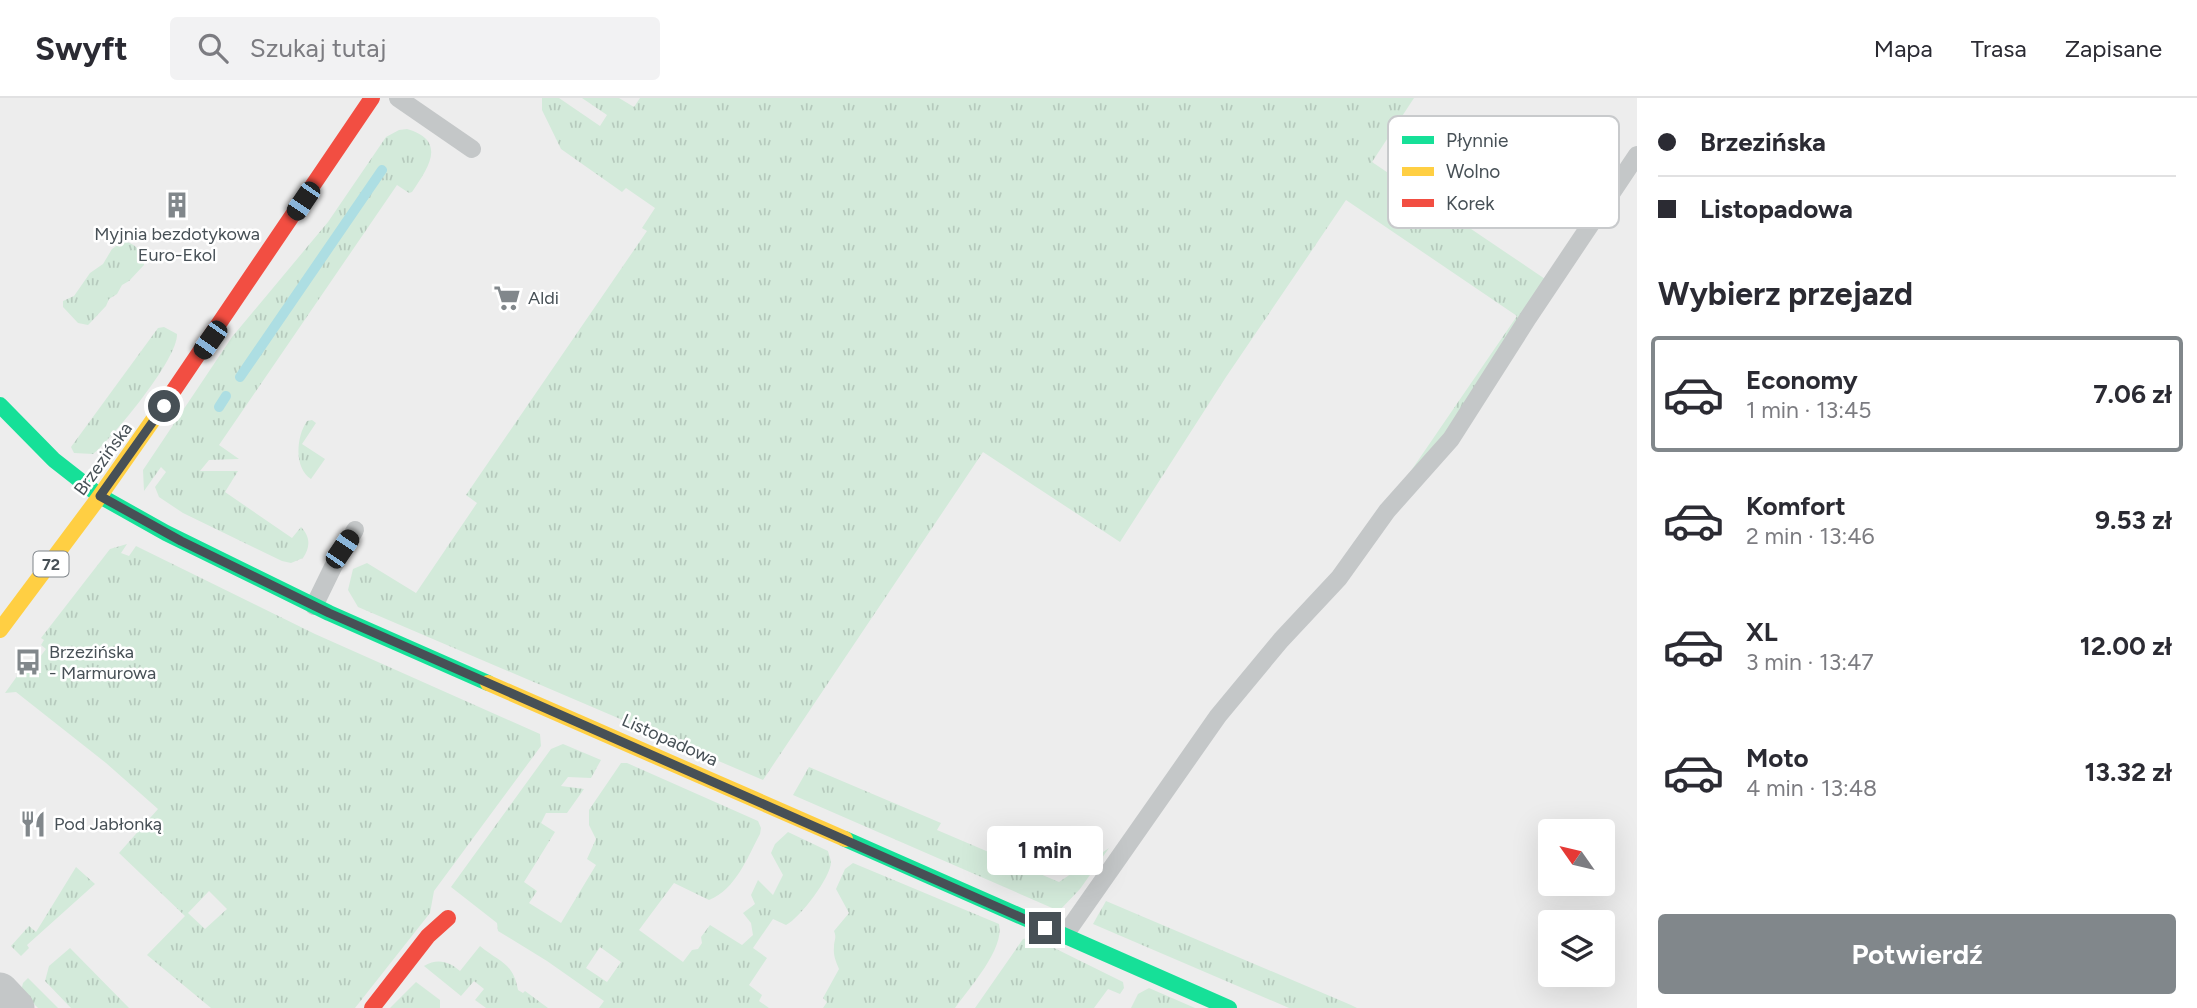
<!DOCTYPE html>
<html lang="pl">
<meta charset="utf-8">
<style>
body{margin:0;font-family:Figtree,sans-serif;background:#f2f2f3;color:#2b2b33;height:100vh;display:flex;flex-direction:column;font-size:26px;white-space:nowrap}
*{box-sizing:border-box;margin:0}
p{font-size:23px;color:#7c7c81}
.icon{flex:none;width:38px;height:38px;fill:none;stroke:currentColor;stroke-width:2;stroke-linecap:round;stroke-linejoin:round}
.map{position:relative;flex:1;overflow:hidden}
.details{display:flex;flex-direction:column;background:#fff;width:560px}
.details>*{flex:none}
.hud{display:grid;align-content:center;height:154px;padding:0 21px;background:#fff}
.needle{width:46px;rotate:304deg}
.fabs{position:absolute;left:1538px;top:721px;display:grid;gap:14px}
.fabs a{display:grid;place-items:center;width:77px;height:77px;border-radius:7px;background:#fff;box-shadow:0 7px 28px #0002;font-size:35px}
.end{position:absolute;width:32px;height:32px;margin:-16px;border:9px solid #475056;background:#fff;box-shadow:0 0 0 4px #fff}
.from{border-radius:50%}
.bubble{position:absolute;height:49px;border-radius:7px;background:#fff;box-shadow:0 7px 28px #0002;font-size:23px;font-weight:700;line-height:49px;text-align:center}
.car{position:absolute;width:21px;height:42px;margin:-21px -10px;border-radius:9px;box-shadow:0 0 5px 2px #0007;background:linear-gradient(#222 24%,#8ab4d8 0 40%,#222 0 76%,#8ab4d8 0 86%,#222 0)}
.hud b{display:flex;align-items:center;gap:24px;height:66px;font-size:26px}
.hud b+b{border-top:2px solid #e1e1e2}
.hud i{width:18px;height:18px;background:#2b2b33}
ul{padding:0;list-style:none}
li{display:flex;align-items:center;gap:21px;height:116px;margin:0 14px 10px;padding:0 7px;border:4px solid transparent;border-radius:7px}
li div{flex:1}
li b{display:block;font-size:26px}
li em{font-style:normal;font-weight:700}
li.current{border-color:#81878b}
li>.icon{width:63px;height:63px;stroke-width:1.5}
h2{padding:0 21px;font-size:32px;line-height:84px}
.primary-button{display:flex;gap:14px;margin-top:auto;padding:14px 21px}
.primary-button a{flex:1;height:80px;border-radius:7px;background:#81878b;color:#fff;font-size:28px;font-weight:700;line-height:80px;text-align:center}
header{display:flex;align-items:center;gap:42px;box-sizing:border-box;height:98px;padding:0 35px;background:#fff;border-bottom:2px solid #e1e1e2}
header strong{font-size:33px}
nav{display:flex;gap:38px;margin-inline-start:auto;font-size:24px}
.search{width:490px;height:63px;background:#f2f2f3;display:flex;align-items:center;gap:18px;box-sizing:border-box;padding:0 24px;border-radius:7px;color:#7c7c81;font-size:26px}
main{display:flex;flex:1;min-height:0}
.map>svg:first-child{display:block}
</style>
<header>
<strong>Swyft</strong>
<div class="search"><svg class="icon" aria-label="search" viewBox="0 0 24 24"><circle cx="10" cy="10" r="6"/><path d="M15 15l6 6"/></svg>Szukaj tutaj</div>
<nav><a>Mapa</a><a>Trasa</a><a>Zapisane</a></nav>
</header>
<main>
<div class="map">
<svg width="1637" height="910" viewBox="0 0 1637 910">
<defs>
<pattern id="grass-tufts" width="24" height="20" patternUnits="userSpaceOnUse" patternTransform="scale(1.75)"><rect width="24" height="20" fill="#d3eada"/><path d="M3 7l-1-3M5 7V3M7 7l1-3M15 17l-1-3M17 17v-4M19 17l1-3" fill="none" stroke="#b6cabd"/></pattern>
</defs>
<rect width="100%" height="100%" fill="#ededed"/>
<g fill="url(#grass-tufts)" fill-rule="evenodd">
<polygon points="542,0 559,0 600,28 607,17 582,0 619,0 634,9 640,0 1414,0 1372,64 1551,185 1451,341 1404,383 1517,218 1346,102 1226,279 1120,444 983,354 763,682 358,509 348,492 353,471 367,465 416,495 477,405 466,397 647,133 642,130 655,110 626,90 622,94 561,51 542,12"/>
<path d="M407,31c41,12 21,39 5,63l-3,1 -12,-8 -178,260 20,14 -30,1 -9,11h38l-13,21 67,46 9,-11c10,10 9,21 2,31l-12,5 -9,-2 -99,-48 -24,-16 -4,-10 11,-15 -5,-5 -17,24 -1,-21 89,-133 96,-115 58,-85 13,-7z"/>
<path d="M122,144c13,-1 21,11 22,23l-15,16 -7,4 -5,9 -8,5 -3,7 -16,17 -2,2 -10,-2 -15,-16v-6l11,-5 16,-23 13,-9 9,-15z"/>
<path d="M164,229l13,7c1,25 -64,103 -84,120l-19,-1 -3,-6 87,-119z"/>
<path d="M312,322l4,3 -14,21 23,15 -14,20c-17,-11 -15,-42 -4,-58z"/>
<path d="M127,446l-6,9 8,3 7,-10 179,88 225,100 1,12 -107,145 -4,22 -75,95h-144l-64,-53 38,-39 -66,-63 39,-44 -52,-46 -90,-71 -11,1 20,-28 6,4 15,-20 -5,-4 3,-5 -3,-2 69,-89zM209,793l18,18 -22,20 -17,-16z"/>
<path d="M563,646l38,16 -10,18 -23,-1 -7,9 23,3 -17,24h-21l-5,10 14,9 -31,50 13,9 -8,12 32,20 35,-58 -9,-6 9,-20 -7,-14v-15l32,-47h6l131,58 3,7 -1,6c-13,24 -24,55 -51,66l-35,-17 -35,47 44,32 9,-12 6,-1 4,-6 -1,-6 9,-12 32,20 11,-10 -2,-12 -8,-10 12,-9 -4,-9 7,-15 15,15 10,-20 -12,-22 4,-9 13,-12 40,19c0,1 3,9 3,11 0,15 -31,56 -45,63l-13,-6 -20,29 14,10 -18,27 13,10 -3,6 10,7h-170l5,-7 -57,-40 -49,-30 -1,-8 -46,-36 100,-138zM600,849l21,15 -14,20 -21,-14z"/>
<polygon points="809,669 941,725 937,732 1059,784 1109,750 1080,791 1059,813 793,697"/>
<path d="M853,765l146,61c6,25 -30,64 -44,84h-132l4,-6 -4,-4 16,-29c-3,-7 -6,-14 -5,-22 0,-7 3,-9 0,-16l15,-18 -13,-24 9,-20z"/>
<polygon points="76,769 95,786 27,847 29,850 21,858 11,848 29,828 36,834"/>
<polygon points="1106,803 1351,907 1357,910 1289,910 1093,826"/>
<polygon points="1032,839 1123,884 1124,890 1120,896 1108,891 1094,910 975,910 1023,841"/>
<path d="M480,848c19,16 33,16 38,44l5,3 2,-2 23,17h-62l-11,-8 9,-11 -10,-8 -13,15 -37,-30c13,-8 25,-5 36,5z"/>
<polygon points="70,850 129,910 71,910 45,883 49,868"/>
<polygon points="28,880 58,910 38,910 21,893 23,885"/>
<polygon points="416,884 440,902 440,910 390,910"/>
<polygon points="1149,890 1195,910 1131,910 1138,896"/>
</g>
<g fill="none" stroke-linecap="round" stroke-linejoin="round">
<g stroke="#addee3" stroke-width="10">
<polyline points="240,279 382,72"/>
<polyline points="219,309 226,298"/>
</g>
<g stroke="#c4c7c8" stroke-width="18">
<polyline points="398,0 472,51"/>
<polyline points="314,508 333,469 355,432"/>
<polyline points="1064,838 1218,618 1281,542 1339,480 1387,413 1451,341 1528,220 1637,57"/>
</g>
<polyline stroke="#c4c7c8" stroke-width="37" points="0,893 16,910"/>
<g stroke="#16e098" stroke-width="16">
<polyline points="0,307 54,362 100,398 166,435 329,515 488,585"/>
<polyline points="845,741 1229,910"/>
</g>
<g stroke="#ffcf43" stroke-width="16">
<polyline points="0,532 97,402 174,292"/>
<polyline points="488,585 845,741"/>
</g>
<g stroke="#f24e42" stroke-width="16">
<polyline points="174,292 372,0"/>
<polyline points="372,910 428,838 448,820"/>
</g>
</g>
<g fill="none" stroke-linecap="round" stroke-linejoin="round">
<polyline stroke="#475056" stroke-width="9" points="164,308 100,398 181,443 329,515 1045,830"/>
</g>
<defs>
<g id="building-bare" transform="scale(2.1)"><path d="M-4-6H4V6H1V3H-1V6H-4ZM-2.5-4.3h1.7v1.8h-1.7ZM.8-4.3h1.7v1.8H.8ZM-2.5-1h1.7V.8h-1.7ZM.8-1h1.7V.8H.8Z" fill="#81878b" stroke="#fff" stroke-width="2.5" paint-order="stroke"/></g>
<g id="supermarket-bare" transform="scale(2.1)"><path d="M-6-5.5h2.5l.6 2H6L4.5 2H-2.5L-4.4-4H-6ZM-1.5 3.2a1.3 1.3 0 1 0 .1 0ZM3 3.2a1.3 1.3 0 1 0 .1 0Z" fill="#81878b" stroke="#fff" stroke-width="2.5" paint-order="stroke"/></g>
<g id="bus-bare" transform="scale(2.1)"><path d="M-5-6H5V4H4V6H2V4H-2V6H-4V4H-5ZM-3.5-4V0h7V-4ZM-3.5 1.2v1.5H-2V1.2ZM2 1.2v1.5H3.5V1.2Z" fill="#81878b" stroke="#fff" stroke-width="2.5" paint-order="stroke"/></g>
<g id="restaurant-bare" transform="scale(2.1)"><path d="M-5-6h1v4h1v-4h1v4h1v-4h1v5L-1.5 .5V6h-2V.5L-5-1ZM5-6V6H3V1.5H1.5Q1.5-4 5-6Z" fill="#81878b" stroke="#fff" stroke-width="2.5" paint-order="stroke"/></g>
</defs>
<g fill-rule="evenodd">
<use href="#building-bare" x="177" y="107"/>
<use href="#supermarket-bare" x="507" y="200"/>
<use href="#bus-bare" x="28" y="564"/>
<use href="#restaurant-bare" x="33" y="726"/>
</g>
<g text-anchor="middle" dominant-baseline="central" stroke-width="5" stroke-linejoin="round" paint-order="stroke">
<rect fill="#fff" stroke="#7e8489" stroke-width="2" x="33.5" y="453.5" width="35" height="25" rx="5"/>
<g font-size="16" font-weight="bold" fill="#475056">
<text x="51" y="466">72</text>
</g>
<g font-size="18" fill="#475056" stroke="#fff" text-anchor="start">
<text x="177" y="136" text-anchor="middle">Myjnia bezdotykowa<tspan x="177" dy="21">Euro-Ekol</tspan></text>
<text x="528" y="200">Aldi</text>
<text x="49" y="554">Brzezińska<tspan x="49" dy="21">- Marmurowa</tspan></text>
<text x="54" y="726">Pod Jabłonką</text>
</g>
<g font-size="18" fill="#475056" stroke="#fff">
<text transform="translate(103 361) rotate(-54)">Brzezińska</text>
<text transform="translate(670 642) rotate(24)">Listopadowa</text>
</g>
</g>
<rect x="1388" y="18" width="231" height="112" rx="10" fill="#fff" stroke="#c8cacc" stroke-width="2"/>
<rect x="1402" y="38" width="32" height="8" fill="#16e098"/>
<rect x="1402" y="69" width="32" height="9" fill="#ffcf43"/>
<rect x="1402" y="101" width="32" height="8" fill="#f24e42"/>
<g font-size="19" fill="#475056">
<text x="1446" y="49">Płynnie</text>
<text x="1446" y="80">Wolno</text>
<text x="1446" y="112">Korek</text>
</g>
</svg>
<div class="fabs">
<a><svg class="needle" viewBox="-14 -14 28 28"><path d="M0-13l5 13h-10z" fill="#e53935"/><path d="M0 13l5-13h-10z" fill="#7c7c81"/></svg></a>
<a><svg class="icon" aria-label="layers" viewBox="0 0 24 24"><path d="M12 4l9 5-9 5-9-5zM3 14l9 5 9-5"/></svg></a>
</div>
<i class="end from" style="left:164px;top:308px"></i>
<i class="end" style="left:1045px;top:830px"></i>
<div class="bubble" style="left:987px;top:728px;width:116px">1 min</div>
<i class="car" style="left:303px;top:103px;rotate:214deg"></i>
<i class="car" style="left:210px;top:242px;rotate:215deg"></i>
<i class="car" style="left:342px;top:451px;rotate:34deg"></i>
</div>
<section class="details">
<div class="hud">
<b><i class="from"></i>Brzezińska</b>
<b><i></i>Listopadowa</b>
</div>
<h2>Wybierz przejazd</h2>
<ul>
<li class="current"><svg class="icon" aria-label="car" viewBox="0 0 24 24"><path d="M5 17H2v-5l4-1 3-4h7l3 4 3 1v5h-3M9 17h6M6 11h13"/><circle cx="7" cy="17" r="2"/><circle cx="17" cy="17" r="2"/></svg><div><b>Economy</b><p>1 min · 13:45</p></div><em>7.06 zł</em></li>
<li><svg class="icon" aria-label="car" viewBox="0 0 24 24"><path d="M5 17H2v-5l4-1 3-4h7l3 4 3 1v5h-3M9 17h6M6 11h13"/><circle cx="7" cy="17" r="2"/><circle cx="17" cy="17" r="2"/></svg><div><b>Komfort</b><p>2 min · 13:46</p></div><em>9.53 zł</em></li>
<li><svg class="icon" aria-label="car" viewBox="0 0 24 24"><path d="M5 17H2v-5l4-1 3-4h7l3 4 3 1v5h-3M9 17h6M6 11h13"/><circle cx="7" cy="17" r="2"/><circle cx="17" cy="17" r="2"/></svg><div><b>XL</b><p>3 min · 13:47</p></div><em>12.00 zł</em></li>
<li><svg class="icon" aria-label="car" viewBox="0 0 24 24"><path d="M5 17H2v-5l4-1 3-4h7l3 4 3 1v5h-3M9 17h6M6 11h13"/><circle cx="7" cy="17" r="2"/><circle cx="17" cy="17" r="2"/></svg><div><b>Moto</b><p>4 min · 13:48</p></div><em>13.32 zł</em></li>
</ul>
<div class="primary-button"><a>Potwierdź</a></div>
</section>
</main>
